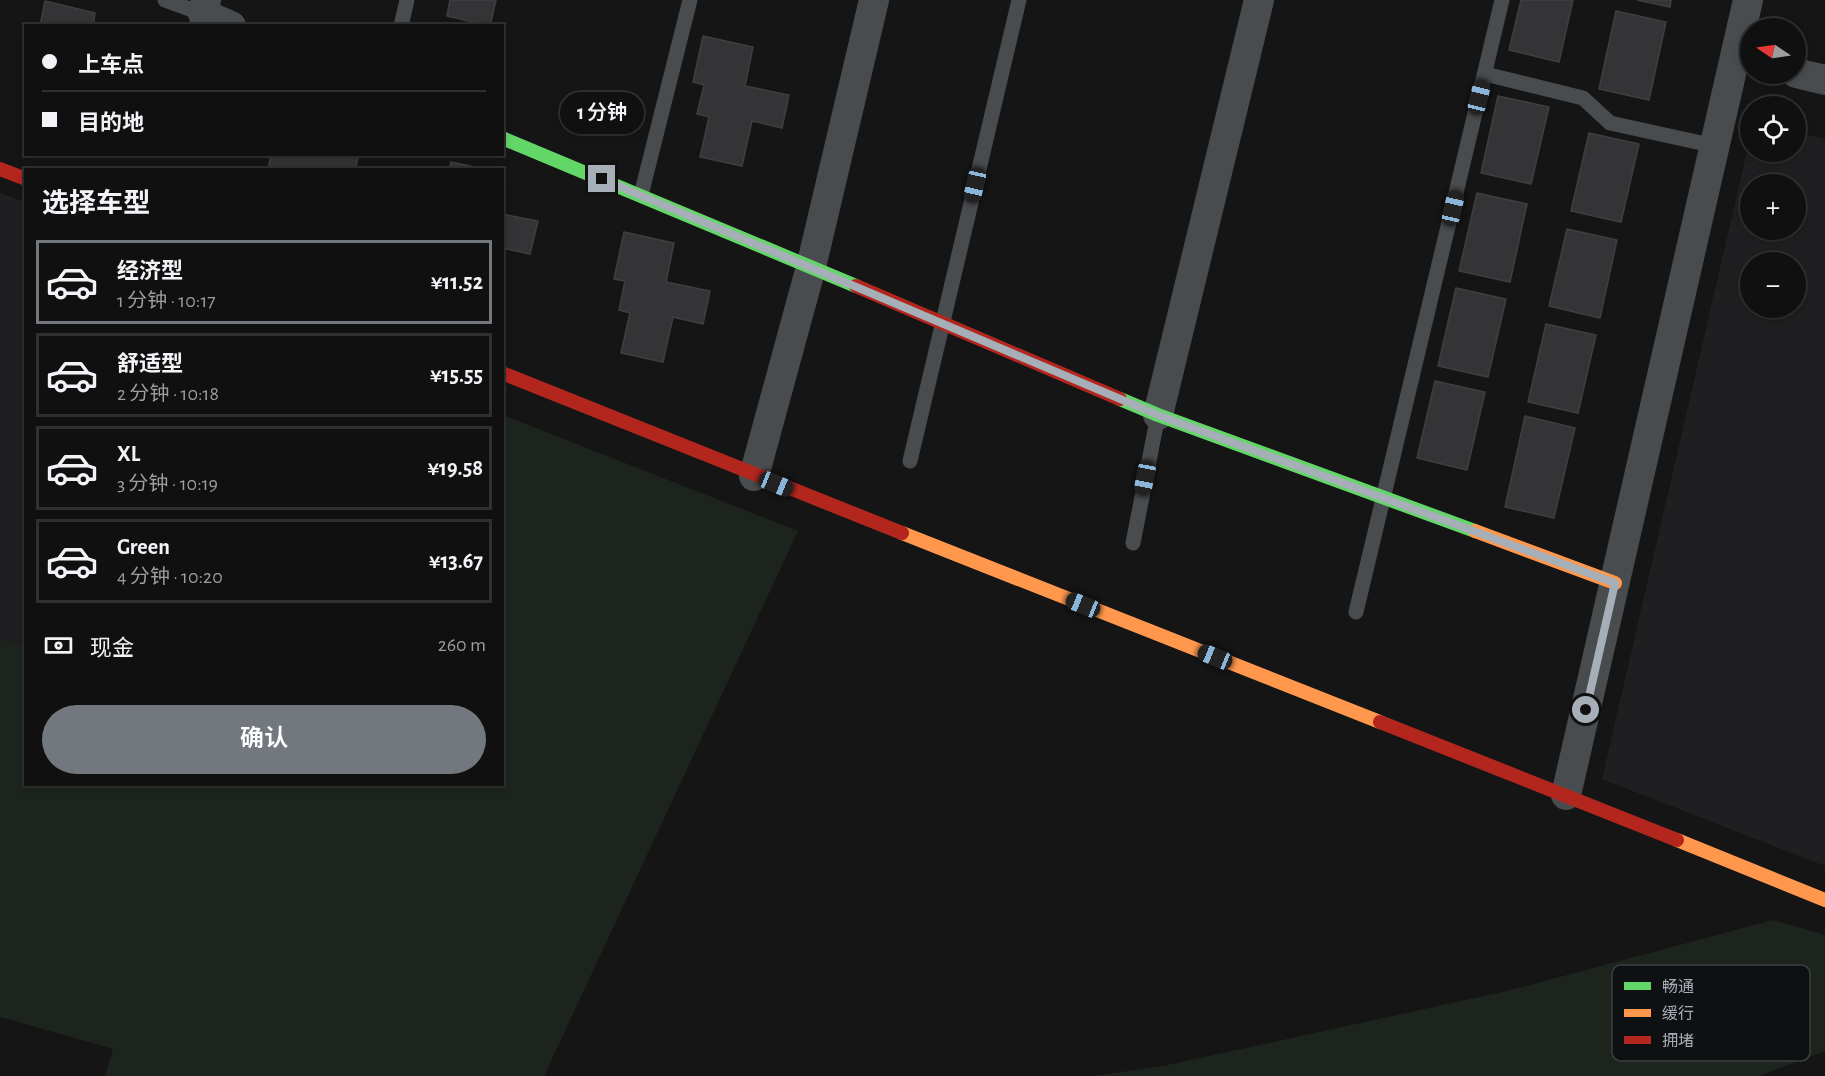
<!DOCTYPE html>
<html lang="zh">
<meta charset="utf-8">
<style>
body{margin:0;font-family:"Alegreya Sans","Noto Sans SC",sans-serif;background:#191919;color:#f1f3f6;height:100vh;display:flex;flex-direction:column;font-size:22px;white-space:nowrap}
*{box-sizing:border-box;margin:0}
p{font-size:20px;color:#9c9d9f}
.icon{flex:none;width:33px;height:33px;fill:none;stroke:currentColor;stroke-width:2;stroke-linecap:round;stroke-linejoin:round}
.map{position:relative;flex:1;overflow:hidden}
.panel{position:absolute;left:24px;top:168px;width:480px;height:618px;display:flex;flex-direction:column;background:#101010;border-radius:0px;box-shadow:0 3px 9px #0003,0 0 0 2px #303030}
.panel>*{flex:none}
.hud{position:absolute;left:24px;top:24px;width:480px;height:132px;border-radius:0px;box-shadow:0 3px 9px #0003,0 0 0 2px #303030;display:grid;align-content:center;height:132px;padding:0 18px;background:#101010}
.needle{width:39px;rotate:283deg}
.fabs{position:absolute;left:1740px;top:18px;display:grid;gap:12px}
.fabs a{display:grid;place-items:center;width:66px;height:66px;border-radius:50%;background:#101010;box-shadow:0 3px 9px #0003,0 0 0 2px #303030;font-size:30px}
.end{position:absolute;width:27px;height:27px;margin:-14px;border:8px solid #a6aeb7;background:#111;box-shadow:0 0 0 3px #111}
.from{border-radius:50%}
.bubble{position:absolute;height:42px;border-radius:21px;background:#101010;box-shadow:0 3px 9px #0003,0 0 0 2px #303030;font-size:20px;font-weight:600;line-height:42px;text-align:center}
.car{position:absolute;width:18px;height:36px;margin:-18px -9px;border-radius:8px;box-shadow:0 0 4px 2px #0007;background:linear-gradient(#222 24%,#8ab4d8 0 40%,#222 0 76%,#8ab4d8 0 86%,#222 0)}
.hud b{display:flex;align-items:center;gap:21px;height:57px;font-size:22px}
.hud b+b{border-top:2px solid #303030}
.hud i{width:15px;height:15px;background:#f1f3f6}
ul{padding:0;list-style:none}
li{display:flex;align-items:center;gap:18px;height:84px;margin:0 12px 9px;padding:0 6px;border:3px solid #303030;border-radius:0px}
li div{flex:1}
li b{display:block;font-size:22px}
li em{font-style:normal;font-weight:600}
li.on{border-color:#73787e}
li>.icon{width:54px;height:54px;stroke-width:1.5}
h2{padding:0 18px;font-size:27px;line-height:72px}
.pay{display:flex;align-items:center;gap:15px;height:66px;padding:0 18px;font-size:22px}
.pay p{margin-inline-start:auto}
.cta{display:flex;gap:12px;margin-top:auto;padding:12px 18px}
.cta a{flex:1;height:69px;border-radius:36px;background:#73787e;color:#fff;font-size:24px;font-weight:600;line-height:69px;text-align:center}
.map>svg:first-child{display:block}
</style>
<div class="map">
<svg width="1825" height="1076" viewBox="0 0 1825 1076">
<rect width="100%" height="100%" fill="#151515"/>
<g fill="#1f1f21" fill-rule="evenodd">
<path d="M1796,132l29,7v727l-223,-87 148,-641v14h46zM1750,184h46v46h-46zM1750,262h46v46h-46z"/>
<polygon points="0,193 25,202 25,645 0,639"/>
</g>
<g fill="#1d241d">
<polygon points="503,415 798,531 544,1076 105,1076 113,1049 0,1017 0,639 25,645 26,784 502,784"/>
<polygon points="1773,920 1825,935 1825,1051 1759,1076 1093,1076 1163,1066 1507,991"/>
</g>
<g fill="#343436" stroke="#3d4041" stroke-width="1.5">
<polygon points="450,0 496,0 490,26 447,16"/>
<polygon points="1521,0 1573,0 1559,62 1509,50"/>
<polygon points="1637,0 1671,0 1670,7"/>
<polygon points="45,1 95,13 93,26 40,26"/>
<polygon points="1616,11 1666,22 1649,100 1599,89"/>
<polygon points="703,36 753,47 745,86 789,95 782,128 752,121 742,166 700,157 709,117 697,114 704,85 693,82"/>
<polygon points="1498,96 1549,107 1531,184 1481,173"/>
<polygon points="1589,133 1639,144 1621,222 1571,211"/>
<polygon points="271,154 359,154 355,170 268,170"/>
<polygon points="451,162 488,170 449,170"/>
<polygon points="1477,193 1527,204 1510,282 1459,271"/>
<polygon points="502,214 538,221 530,254 502,248"/>
<polygon points="1567,229 1617,240 1600,318 1549,306"/>
<polygon points="624,232 674,243 666,282 710,291 703,324 673,317 663,362 621,353 630,313 619,310 625,281 614,279"/>
<polygon points="1456,288 1506,299 1488,377 1438,366"/>
<polygon points="1546,324 1596,335 1578,413 1528,402"/>
<polygon points="1435,381 1485,392 1467,470 1417,458"/>
<polygon points="1525,416 1575,428 1554,518 1505,507"/>
</g>
<g fill="none" stroke-linecap="round" stroke-linejoin="round">
<g stroke="#494c4e" stroke-width="15">
<polyline points="165,0 203,14"/>
<polyline points="401,26 407,0"/>
<polyline points="1485,74 1583,98 1610,123 1715,146"/>
<polyline points="641,195 690,0"/>
<polyline points="910,461 1019,0"/>
<polyline points="1133,543 1158,415"/>
<polyline points="1356,612 1502,0"/>
</g>
<g stroke="#494c4e" stroke-width="30">
<polyline points="206,0 203,14 231,26"/>
<polyline points="1796,73 1825,80"/>
<polyline points="1158,415 1259,0"/>
<polyline points="754,476 811,267 874,0"/>
<polyline points="1566,795 1748,0"/>
</g>
<g stroke="#63d668" stroke-width="14">
<polyline points="502,138 856,286"/>
<polyline points="1120,399 1158,415 1475,531"/>
</g>
<g stroke="#ff974d" stroke-width="14">
<polyline points="1475,531 1615,583"/>
<polyline points="902,533 1380,722"/>
<polyline points="1677,840 1825,900"/>
</g>
<g stroke="#b3261e" stroke-width="14">
<polyline points="0,169 26,179"/>
<polyline points="856,286 1120,399"/>
<polyline points="502,373 902,533"/>
<polyline points="1380,722 1677,840"/>
</g>
</g>
<g fill="none" stroke-linecap="round" stroke-linejoin="round">
<polyline stroke="#a6aeb7" stroke-width="8" points="602,179 1158,415 1615,583 1586,710"/>
</g>
<rect x="1612" y="965" width="198" height="96" rx="9" fill="#0f1011" stroke="#3c3f43" stroke-width="1.5"/>
<rect x="1624" y="982" width="27" height="8" fill="#63d668"/>
<rect x="1624" y="1009" width="27" height="8" fill="#ff974d"/>
<rect x="1624" y="1036" width="27" height="8" fill="#b3261e"/>
<g font-size="16" fill="#a6aeb7">
<text x="1662" y="992">畅通</text>
<text x="1662" y="1019">缓行</text>
<text x="1662" y="1046">拥堵</text>
</g>
</svg>
<div class="fabs">
<a><svg class="needle" viewBox="-14 -14 28 28"><path d="M0-13l5 13h-10z" fill="#e53935"/><path d="M0 13l5-13h-10z" fill="#9c9d9f"/></svg></a>
<a><svg class="icon" aria-label="locate" viewBox="0 0 24 24"><circle cx="12" cy="12" r="6"/><path d="M12 2v4M12 18v4M2 12h4M18 12h4"/></svg></a>
<a>+</a>
<a>−</a>
</div>
<i class="end from" style="left:1586px;top:710px"></i>
<i class="end" style="left:602px;top:179px"></i>
<div class="bubble" style="left:560px;top:92px;width:84px">1 分钟</div>
<i class="car" style="left:1479px;top:97px;rotate:14deg"></i>
<i class="car" style="left:975px;top:185px;rotate:193deg"></i>
<i class="car" style="left:1453px;top:208px;rotate:13deg"></i>
<i class="car" style="left:1145px;top:478px;rotate:191deg"></i>
<i class="car" style="left:776px;top:484px;rotate:112deg"></i>
<i class="car" style="left:1083px;top:605px;rotate:292deg"></i>
<i class="car" style="left:1215px;top:657px;rotate:292deg"></i>
<div class="hud">
<b><i class="from"></i>上车点</b>
<b><i></i>目的地</b>
</div>
<section class="panel">
<h2>选择车型</h2>
<ul>
<li class="on"><svg class="icon" aria-label="car" viewBox="0 0 24 24"><path d="M5 17H2v-5l4-1 3-4h7l3 4 3 1v5h-3M9 17h6M6 11h13"/><circle cx="7" cy="17" r="2"/><circle cx="17" cy="17" r="2"/></svg><div><b>经济型</b><p>1 分钟 · 10:17</p></div><em>¥11.52</em></li>
<li><svg class="icon" aria-label="car" viewBox="0 0 24 24"><path d="M5 17H2v-5l4-1 3-4h7l3 4 3 1v5h-3M9 17h6M6 11h13"/><circle cx="7" cy="17" r="2"/><circle cx="17" cy="17" r="2"/></svg><div><b>舒适型</b><p>2 分钟 · 10:18</p></div><em>¥15.55</em></li>
<li><svg class="icon" aria-label="car" viewBox="0 0 24 24"><path d="M5 17H2v-5l4-1 3-4h7l3 4 3 1v5h-3M9 17h6M6 11h13"/><circle cx="7" cy="17" r="2"/><circle cx="17" cy="17" r="2"/></svg><div><b>XL</b><p>3 分钟 · 10:19</p></div><em>¥19.58</em></li>
<li><svg class="icon" aria-label="car" viewBox="0 0 24 24"><path d="M5 17H2v-5l4-1 3-4h7l3 4 3 1v5h-3M9 17h6M6 11h13"/><circle cx="7" cy="17" r="2"/><circle cx="17" cy="17" r="2"/></svg><div><b>Green</b><p>4 分钟 · 10:20</p></div><em>¥13.67</em></li>
</ul>
<div class="pay"><svg class="icon" aria-label="cash" viewBox="0 0 24 24"><path d="M3 7h18v10H3z"/><circle cx="12" cy="12" r="2"/></svg>现金<p>260 m</p></div>
<div class="cta"><a>确认</a></div>
</section>
</div>
